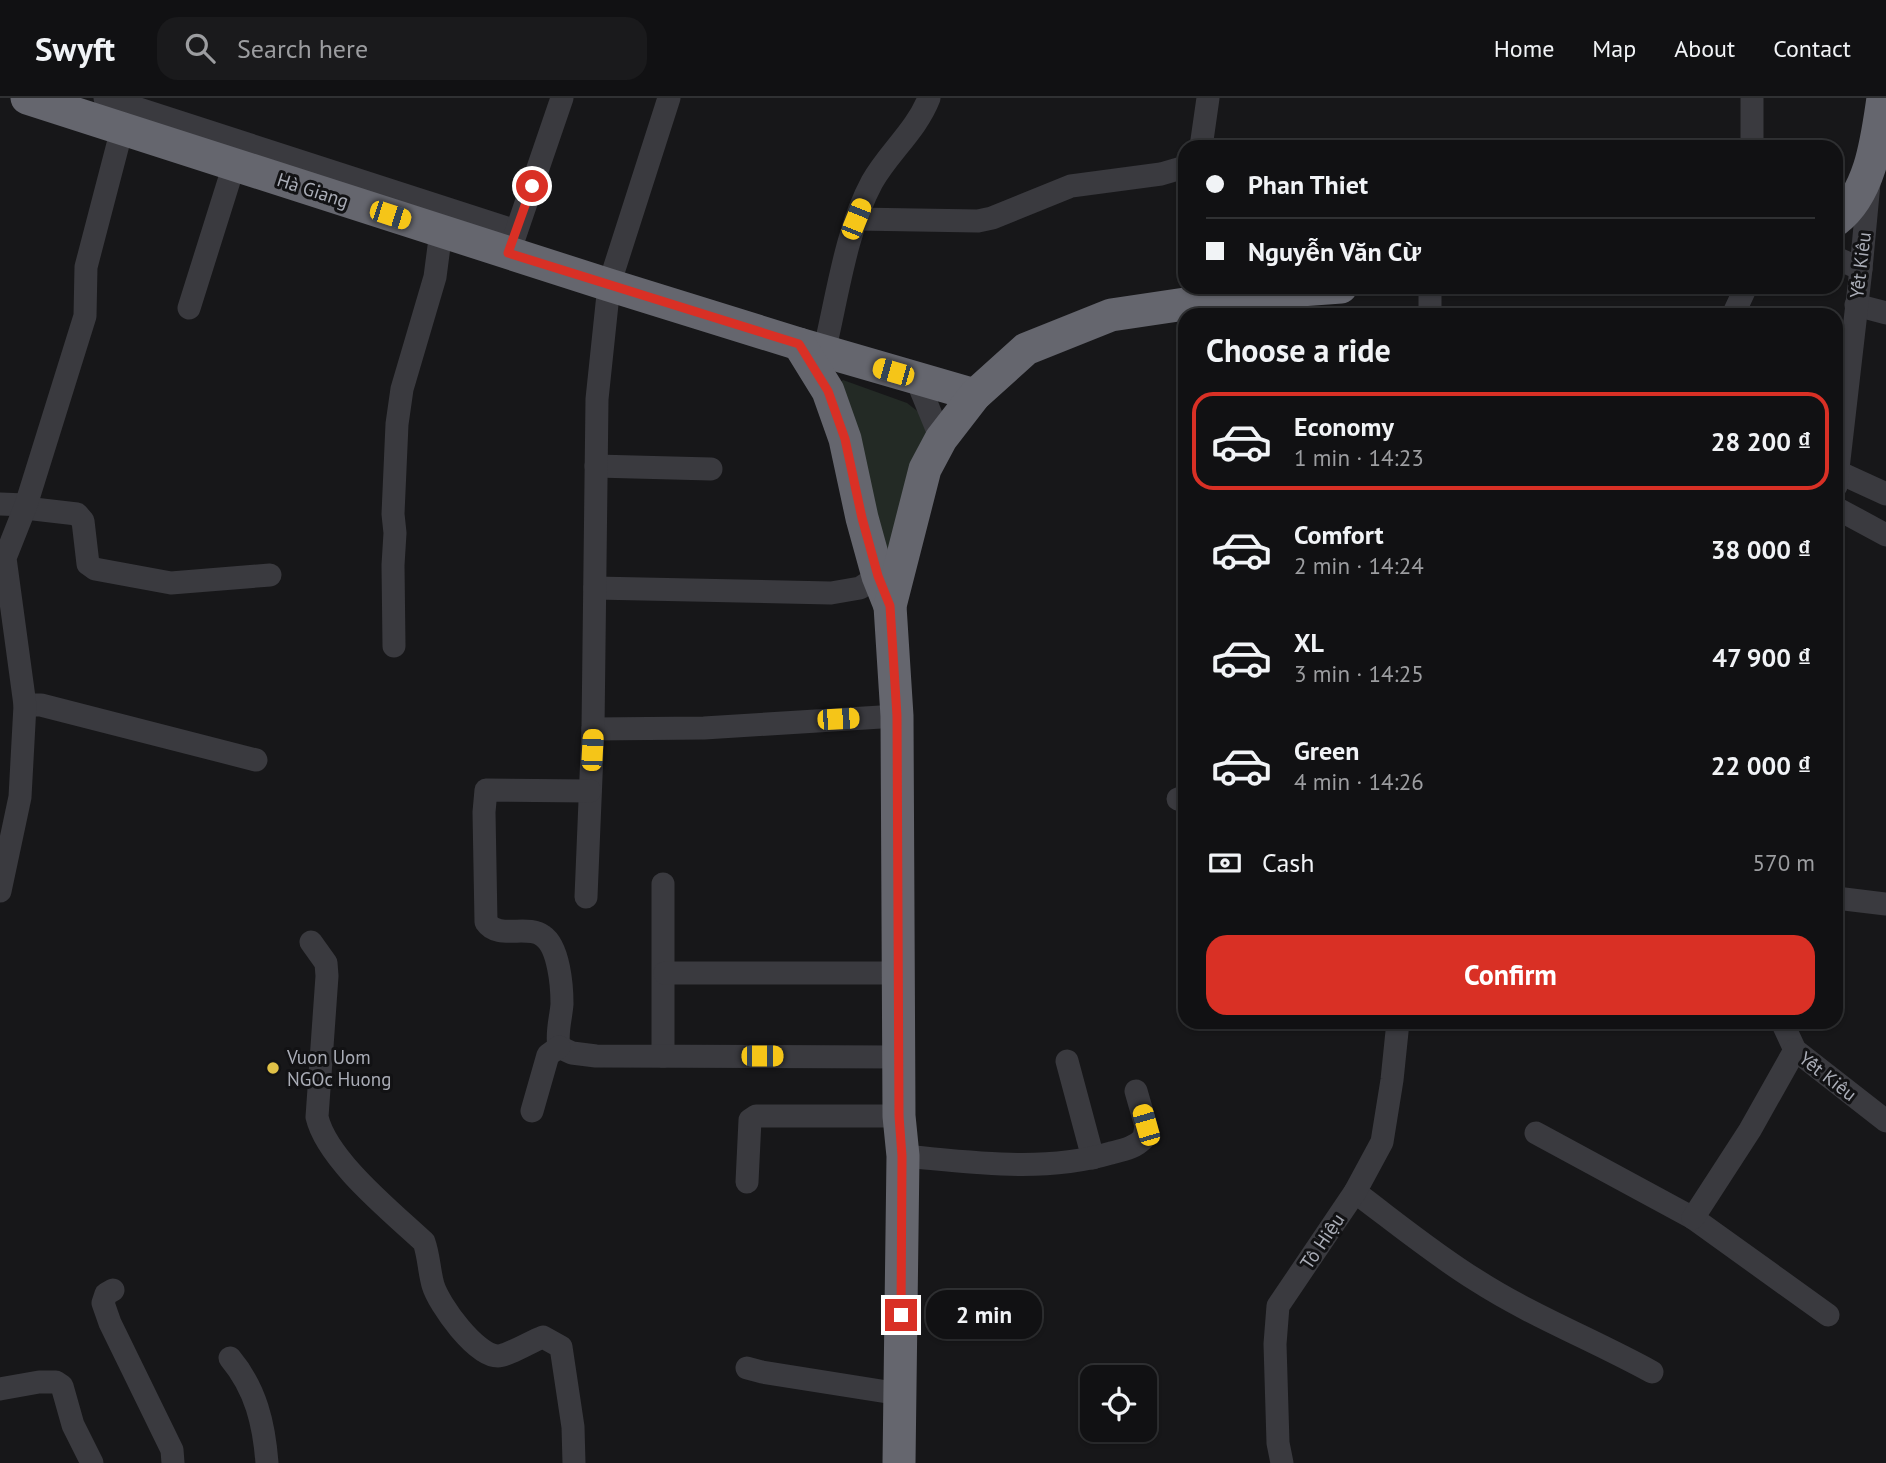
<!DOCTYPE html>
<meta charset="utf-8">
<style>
body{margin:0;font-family:"PT Sans",sans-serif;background:#1a1a1c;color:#f1f3f6;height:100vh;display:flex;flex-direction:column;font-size:26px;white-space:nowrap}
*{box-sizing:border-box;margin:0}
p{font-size:23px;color:#9c9da0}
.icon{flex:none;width:38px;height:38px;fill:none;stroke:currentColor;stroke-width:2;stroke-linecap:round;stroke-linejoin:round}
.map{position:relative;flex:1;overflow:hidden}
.details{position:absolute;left:1178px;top:210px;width:665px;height:721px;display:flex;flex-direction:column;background:#111113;border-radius:21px;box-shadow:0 2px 5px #0004,0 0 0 2px #303133}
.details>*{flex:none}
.top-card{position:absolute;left:1178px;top:42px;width:665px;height:154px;border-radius:21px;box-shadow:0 2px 5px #0004,0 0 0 2px #303133;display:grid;align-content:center;height:154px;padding:0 28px;background:#111113}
.fabs{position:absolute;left:1080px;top:1267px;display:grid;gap:14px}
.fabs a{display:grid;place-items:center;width:77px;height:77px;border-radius:14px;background:#111113;box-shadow:0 2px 5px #0004,0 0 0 2px #303133;font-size:35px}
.end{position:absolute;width:32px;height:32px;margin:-16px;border:9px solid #d93025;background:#fff;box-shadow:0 0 0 4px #fff}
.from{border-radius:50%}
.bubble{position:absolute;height:49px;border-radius:21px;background:#111113;box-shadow:0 2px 5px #0004,0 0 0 2px #303133;font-size:23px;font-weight:600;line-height:49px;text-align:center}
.car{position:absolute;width:21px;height:42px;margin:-21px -10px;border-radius:9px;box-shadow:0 0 5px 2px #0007;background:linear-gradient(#f5c518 24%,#345 0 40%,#f5c518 0 76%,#345 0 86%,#f5c518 0)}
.top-card b{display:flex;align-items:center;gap:24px;height:66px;font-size:26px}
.top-card b+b{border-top:2px solid #303133}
.top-card i{width:18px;height:18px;background:#f1f3f6}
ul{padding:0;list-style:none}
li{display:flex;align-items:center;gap:21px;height:98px;margin:0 14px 10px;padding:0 14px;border:4px solid transparent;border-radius:21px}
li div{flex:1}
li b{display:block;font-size:26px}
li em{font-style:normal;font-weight:600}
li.selected{border-color:#d93025}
li>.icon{width:63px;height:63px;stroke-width:1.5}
h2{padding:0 28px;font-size:32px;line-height:84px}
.pay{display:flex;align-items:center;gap:18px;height:77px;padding:0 28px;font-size:26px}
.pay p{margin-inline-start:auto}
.cta{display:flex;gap:14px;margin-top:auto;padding:14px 28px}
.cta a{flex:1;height:80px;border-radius:21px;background:#d93025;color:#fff;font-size:28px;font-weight:600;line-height:80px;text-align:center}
header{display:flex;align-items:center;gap:42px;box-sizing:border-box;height:98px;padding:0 35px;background:#111113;border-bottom:2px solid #303133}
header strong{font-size:33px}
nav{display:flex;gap:38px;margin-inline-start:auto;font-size:24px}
.search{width:490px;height:63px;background:#1a1a1c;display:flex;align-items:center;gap:18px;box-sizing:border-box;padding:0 24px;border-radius:21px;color:#9c9da0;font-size:26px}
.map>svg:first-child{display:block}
</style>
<header>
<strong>Swyft</strong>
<div class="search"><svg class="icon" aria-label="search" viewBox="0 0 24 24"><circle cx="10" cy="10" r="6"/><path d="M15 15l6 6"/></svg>Search here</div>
<nav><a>Home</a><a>Map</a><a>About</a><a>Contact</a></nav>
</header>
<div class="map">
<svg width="1886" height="1365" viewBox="0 0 1886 1365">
<rect width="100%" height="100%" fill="#171719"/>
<polygon fill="#232a25" points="843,282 907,305 921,316 929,331 889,462 839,285"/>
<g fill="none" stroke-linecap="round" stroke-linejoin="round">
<g stroke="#3a3a3f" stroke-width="23">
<polyline points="105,0 516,133"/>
<polyline points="1752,0 1752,49"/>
<polyline points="1201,49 1208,0"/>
<polyline points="856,121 978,123 992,120 1071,88 1161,76 1185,69"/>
<polyline points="512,146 562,0"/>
<polyline points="1836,160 1861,171"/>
<polyline points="1430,189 1430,217"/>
<polyline points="1856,207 1886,215"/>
<polyline points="189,210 234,67"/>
<polyline points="1733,217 1746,189"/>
<path d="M824,254c13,-54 22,-122 48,-170 17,-30 44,-51 57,-84"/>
<polyline points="916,280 941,341"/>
<polyline points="596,368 711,371"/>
<polyline points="1838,374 1886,396"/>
<polyline points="1836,388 1861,171 1869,85"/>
<polyline points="0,406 26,407"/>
<polyline points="25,410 77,416 83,423 88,466 95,471 171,485 270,477"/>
<polyline points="1836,410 1886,437"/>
<polyline points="595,490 831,495 860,490 878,478"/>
<polyline points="394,548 393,467 395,435 393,416 397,326 402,291 435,179 441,133"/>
<polyline points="25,607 41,607 256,662"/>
<polyline points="593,631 704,630 897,618"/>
<polyline points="1178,701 1185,698"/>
<polyline points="663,786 663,958"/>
<polyline points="0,793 20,699 25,607 5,460 26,407 85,218 86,169 122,31"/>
<polyline points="586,799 593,631 597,301 609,187 669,0"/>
<polyline points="1836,800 1886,806"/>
<path d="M311,844l15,21 1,13 -10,141c10,43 75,95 107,125 5,14 5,29 9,43 6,20 43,71 65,71 9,0 34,-15 45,-19l18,10 12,80 1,36"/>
<polyline points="665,875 899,875"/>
<polyline points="1782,924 1795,952 1886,1023"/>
<path d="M559,949c-3,-14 2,-29 3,-43 0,-18 -3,-57 -19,-68 -15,-12 -45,4 -57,-14l-2,-110 2,-22 104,1"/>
<polyline points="559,949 572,955 596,958 899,959"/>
<polyline points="1067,963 1093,1060"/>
<polyline points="532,1013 548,957 559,949"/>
<polyline points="1536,1035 1693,1120 1828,1217"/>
<path d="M903,1058c69,6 140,17 208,-3 12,-3 24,-5 33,-15l2,-12 -10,-35"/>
<polyline points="747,1084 750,1022 756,1018 899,1018"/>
<path d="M1355,1094c40,30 79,62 121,88 56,36 118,60 176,92"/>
<polyline points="1693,1120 1750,1032 1795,952"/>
<polyline points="113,1192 106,1196 103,1205 110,1225 172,1352 173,1365"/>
<path d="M230,1260c26,31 34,66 37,105"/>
<polyline points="747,1270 762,1274 900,1296"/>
<polyline points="0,1291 39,1284 56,1284 62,1288 73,1327 92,1365"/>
<polyline points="1282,1365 1278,1345 1275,1246 1278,1208 1355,1094 1382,1044 1392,982 1398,924"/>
</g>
<g stroke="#65666e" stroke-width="33">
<polyline points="27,0 609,187 799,246 975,297"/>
<path d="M1836,122c35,-27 41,-81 47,-122"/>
<polyline points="799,246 828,293 845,341 862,420 878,478 890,508"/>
<polyline points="899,1365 903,1058 899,1018 897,618 890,508 925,371 941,341 975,297 1026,251 1111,217 1259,195 1341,189"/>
</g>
</g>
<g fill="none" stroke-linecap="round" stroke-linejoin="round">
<polyline stroke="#d93025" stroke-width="9" points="532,88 508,155 799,246 828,293 845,341 862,420 878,478 890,508 897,618 899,1018 902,1058 901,1217"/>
</g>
<circle fill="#e0c147" stroke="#121214" stroke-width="2.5" cx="273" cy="970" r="7"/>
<g text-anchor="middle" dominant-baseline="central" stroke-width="6" stroke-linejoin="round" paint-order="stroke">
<g font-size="19" fill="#aaadb7" stroke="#121214">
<text transform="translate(313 92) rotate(18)">Hà Giang</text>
<text transform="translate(1860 167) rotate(-83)">Yết Kiêu</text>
<text transform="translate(1828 978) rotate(38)">Yết Kiêu</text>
<text transform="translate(1322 1143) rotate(-56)">Tô Hiệu</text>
</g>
<g font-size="19" fill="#aaadb7" stroke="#121214" text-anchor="start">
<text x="287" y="959">Vuon Uom<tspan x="287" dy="22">NGOc Huong</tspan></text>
</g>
</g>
</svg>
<div class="fabs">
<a><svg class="icon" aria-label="locate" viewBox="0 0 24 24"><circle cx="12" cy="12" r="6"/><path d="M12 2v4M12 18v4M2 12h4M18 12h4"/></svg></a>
</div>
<i class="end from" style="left:532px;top:88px"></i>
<i class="end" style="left:901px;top:1217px"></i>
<div class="bubble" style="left:926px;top:1192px;width:116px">2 min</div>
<i class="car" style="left:390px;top:117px;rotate:108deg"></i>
<i class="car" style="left:856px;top:121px;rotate:22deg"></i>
<i class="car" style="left:893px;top:274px;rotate:286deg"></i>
<i class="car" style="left:838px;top:621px;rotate:87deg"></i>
<i class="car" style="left:592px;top:652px;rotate:3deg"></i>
<i class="car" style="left:762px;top:958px;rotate:90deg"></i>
<i class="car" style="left:1146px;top:1027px;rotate:344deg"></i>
<div class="top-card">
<b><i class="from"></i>Phan Thiet</b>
<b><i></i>Nguyễn Văn Cừ</b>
</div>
<section class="details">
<h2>Choose a ride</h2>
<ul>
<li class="selected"><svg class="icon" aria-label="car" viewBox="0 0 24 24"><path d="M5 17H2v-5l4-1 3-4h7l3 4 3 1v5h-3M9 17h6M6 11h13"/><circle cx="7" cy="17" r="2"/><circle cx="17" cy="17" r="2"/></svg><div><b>Economy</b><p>1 min · 14:23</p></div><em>28 200 ₫</em></li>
<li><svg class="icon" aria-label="car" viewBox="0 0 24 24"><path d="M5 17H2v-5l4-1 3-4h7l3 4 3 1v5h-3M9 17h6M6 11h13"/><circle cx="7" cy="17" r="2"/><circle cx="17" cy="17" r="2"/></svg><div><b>Comfort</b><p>2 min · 14:24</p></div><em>38 000 ₫</em></li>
<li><svg class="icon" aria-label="car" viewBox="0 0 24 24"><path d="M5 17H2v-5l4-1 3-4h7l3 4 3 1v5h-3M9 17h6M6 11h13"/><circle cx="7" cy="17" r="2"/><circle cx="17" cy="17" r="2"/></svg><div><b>XL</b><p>3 min · 14:25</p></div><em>47 900 ₫</em></li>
<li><svg class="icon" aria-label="car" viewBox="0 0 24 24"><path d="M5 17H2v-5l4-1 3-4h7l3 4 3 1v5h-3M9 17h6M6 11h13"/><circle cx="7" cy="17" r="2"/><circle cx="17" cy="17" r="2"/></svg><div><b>Green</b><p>4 min · 14:26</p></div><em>22 000 ₫</em></li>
</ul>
<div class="pay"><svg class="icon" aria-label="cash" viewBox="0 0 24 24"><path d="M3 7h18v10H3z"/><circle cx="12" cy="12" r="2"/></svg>Cash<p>570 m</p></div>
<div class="cta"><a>Confirm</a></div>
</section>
</div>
